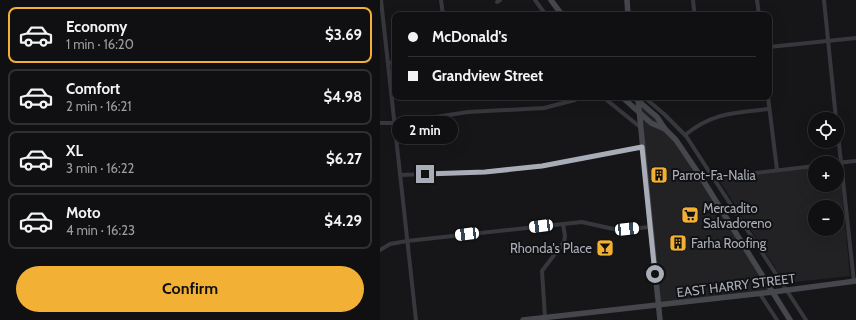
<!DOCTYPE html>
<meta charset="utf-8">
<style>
body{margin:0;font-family:Cabin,sans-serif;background:#1e1e20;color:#f1f3f6;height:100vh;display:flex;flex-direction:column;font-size:15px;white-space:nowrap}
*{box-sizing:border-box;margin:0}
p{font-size:13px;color:#9c9d9f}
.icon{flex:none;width:22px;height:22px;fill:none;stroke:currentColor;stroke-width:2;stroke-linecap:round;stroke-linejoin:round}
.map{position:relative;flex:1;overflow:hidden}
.side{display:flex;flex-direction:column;background:#101012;width:380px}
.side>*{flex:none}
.hud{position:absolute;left:12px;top:12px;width:380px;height:88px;border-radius:8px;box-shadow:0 4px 16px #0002,0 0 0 1px #303032;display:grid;align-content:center;height:88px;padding:0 16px;background:#101012}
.fabs{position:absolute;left:428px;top:112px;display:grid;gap:8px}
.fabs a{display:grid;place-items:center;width:36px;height:36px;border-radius:50%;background:#101012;box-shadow:0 4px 16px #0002,0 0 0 1px #303032;font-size:20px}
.end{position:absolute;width:18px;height:18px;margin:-9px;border:5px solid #a8adb8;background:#111;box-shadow:0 0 0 2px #111}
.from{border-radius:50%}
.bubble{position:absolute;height:28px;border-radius:14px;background:#101012;box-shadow:0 4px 16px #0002,0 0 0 1px #303032;font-size:13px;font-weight:700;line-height:28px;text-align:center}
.car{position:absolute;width:12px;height:24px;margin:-12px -6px;border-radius:5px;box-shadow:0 0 3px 1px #0007;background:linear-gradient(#fff 24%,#345 0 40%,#fff 0 76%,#345 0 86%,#fff 0)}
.hud b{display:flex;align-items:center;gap:14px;height:38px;font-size:15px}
.hud b+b{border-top:1px solid #303032}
.hud i{width:10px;height:10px;background:#f1f3f6}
ul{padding:7px 0 0;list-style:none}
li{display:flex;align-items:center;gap:12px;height:56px;margin:0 8px 6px;padding:0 8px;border:2px solid #303032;border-radius:8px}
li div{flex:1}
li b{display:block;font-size:15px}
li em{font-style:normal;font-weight:700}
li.selected{border-color:#f2b134}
li>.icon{width:36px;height:36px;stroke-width:1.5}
.cta{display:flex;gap:8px;margin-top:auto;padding:8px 16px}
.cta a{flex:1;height:46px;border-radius:24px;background:#f2b134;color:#111;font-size:16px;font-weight:700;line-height:46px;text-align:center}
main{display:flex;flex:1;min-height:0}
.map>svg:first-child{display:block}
</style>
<main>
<section class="side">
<ul>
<li class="selected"><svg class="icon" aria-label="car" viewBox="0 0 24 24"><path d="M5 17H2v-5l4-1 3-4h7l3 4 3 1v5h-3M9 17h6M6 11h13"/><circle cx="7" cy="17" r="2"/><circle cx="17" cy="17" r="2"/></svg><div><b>Economy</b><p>1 min · 16:20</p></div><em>$3.69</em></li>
<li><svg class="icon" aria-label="car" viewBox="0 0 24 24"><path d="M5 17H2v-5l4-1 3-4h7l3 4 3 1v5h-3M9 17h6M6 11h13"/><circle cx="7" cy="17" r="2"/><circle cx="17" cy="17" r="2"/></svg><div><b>Comfort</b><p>2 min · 16:21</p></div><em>$4.98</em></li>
<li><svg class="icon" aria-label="car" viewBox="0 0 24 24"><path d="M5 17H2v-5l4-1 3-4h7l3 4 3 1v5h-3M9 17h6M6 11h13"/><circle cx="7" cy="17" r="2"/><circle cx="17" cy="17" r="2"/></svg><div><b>XL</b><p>3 min · 16:22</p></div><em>$6.27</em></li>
<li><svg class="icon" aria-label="car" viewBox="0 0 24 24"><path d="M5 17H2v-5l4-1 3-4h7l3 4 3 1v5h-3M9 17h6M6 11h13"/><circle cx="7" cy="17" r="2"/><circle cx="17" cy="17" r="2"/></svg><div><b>Moto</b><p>4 min · 16:23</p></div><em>$4.29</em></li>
</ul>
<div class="cta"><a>Confirm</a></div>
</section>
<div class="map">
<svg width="476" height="320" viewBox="0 0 476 320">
<rect width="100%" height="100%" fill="#161618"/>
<g fill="#222225" fill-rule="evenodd">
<polygon points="258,100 296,140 393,292 278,305"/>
<path d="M457,166l3,5 10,105 -65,7 -64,-100v-4l94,-11v17h22zM435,207h22v22h-22z"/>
</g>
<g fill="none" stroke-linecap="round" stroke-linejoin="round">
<g stroke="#37383d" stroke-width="4">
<polyline points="1,0 36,320"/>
<polyline points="61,0 63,15"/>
<polyline points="155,0 166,15"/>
<polyline points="313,0 314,10"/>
<polyline points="377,0 379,15"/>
<polyline points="444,0 456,119"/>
<polyline points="117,2 120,0"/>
<polyline points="389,47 476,38"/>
<polyline points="8,63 15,62"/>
<polyline points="223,97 260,127"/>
<polyline points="264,97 284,114 306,136 426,320"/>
<polyline points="388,97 397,170"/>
<polyline points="0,123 17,123 88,112 164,108 195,100 202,97"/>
<polyline points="457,125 474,282"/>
<path d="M305,135c28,-23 50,-22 84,-26"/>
<polyline points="456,163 476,161"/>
<polyline points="20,175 105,172 162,166 262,147"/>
<polyline points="333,178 435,166"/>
<polyline points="0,250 10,244 27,241 202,222 238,230 270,227"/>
<polyline points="380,294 397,320"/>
<polyline points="165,317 162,271 184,242 185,236 183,224"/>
</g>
<g stroke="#45474d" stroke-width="5.5">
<polyline points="171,0 182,15"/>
<polyline points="247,0 248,15"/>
<polyline points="242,97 271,123 285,129"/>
<polyline points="254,97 277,117 285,129 296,140 321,177 410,320"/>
<polyline points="258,99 280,320"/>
<polyline points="143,320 393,292 476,281"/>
</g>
</g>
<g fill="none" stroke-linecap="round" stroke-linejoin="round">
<polyline stroke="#a8adb8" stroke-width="5" points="45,174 105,172 162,166 262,147 275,274"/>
</g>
<defs>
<g id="building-square" transform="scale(0.9)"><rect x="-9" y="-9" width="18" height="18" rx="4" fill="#f2b134" stroke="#111113"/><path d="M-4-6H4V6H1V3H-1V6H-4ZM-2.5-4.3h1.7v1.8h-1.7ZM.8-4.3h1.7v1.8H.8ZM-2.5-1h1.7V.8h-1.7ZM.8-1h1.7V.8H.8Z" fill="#111"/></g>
<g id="supermarket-square" transform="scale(0.9)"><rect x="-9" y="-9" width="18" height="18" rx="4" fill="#f2b134" stroke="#111113"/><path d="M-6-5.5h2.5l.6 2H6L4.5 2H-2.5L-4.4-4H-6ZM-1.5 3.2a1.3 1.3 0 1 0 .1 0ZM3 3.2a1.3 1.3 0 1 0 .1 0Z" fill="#111"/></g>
<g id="bar-square" transform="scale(0.9)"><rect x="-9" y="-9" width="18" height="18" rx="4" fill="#f2b134" stroke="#111113"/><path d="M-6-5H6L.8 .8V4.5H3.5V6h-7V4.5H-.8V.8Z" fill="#111"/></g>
</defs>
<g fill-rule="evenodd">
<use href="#building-square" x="279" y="175"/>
<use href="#supermarket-square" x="310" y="215"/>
<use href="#building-square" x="298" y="243"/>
<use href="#bar-square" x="225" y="248"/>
</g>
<g text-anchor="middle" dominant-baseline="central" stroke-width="4" stroke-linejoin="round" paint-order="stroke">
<g font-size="13" fill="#a8adb8" stroke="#111113" text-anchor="start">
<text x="292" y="175">Parrot-Fa-Nalia</text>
<text x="323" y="208">Mercadito<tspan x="323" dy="15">Salvadoreno</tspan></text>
<text x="311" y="243">Farha Roofing</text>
<text x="212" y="248" text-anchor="end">Rhonda's Place</text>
</g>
<g font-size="13" fill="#a8adb8" stroke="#111113">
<text transform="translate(356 285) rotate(-7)">EAST HARRY STREET</text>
</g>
</g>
</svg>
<div class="fabs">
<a><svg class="icon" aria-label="locate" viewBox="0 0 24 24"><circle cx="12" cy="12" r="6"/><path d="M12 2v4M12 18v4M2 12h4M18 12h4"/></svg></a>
<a>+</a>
<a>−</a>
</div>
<i class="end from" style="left:275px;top:274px"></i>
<i class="end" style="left:45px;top:174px"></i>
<div class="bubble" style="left:12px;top:116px;width:66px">2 min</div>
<i class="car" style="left:161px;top:226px;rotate:263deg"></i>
<i class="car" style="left:247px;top:229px;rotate:84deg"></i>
<i class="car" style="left:87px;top:234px;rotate:263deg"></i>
<div class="hud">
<b><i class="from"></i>McDonald's</b>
<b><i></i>Grandview Street</b>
</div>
</div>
</main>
